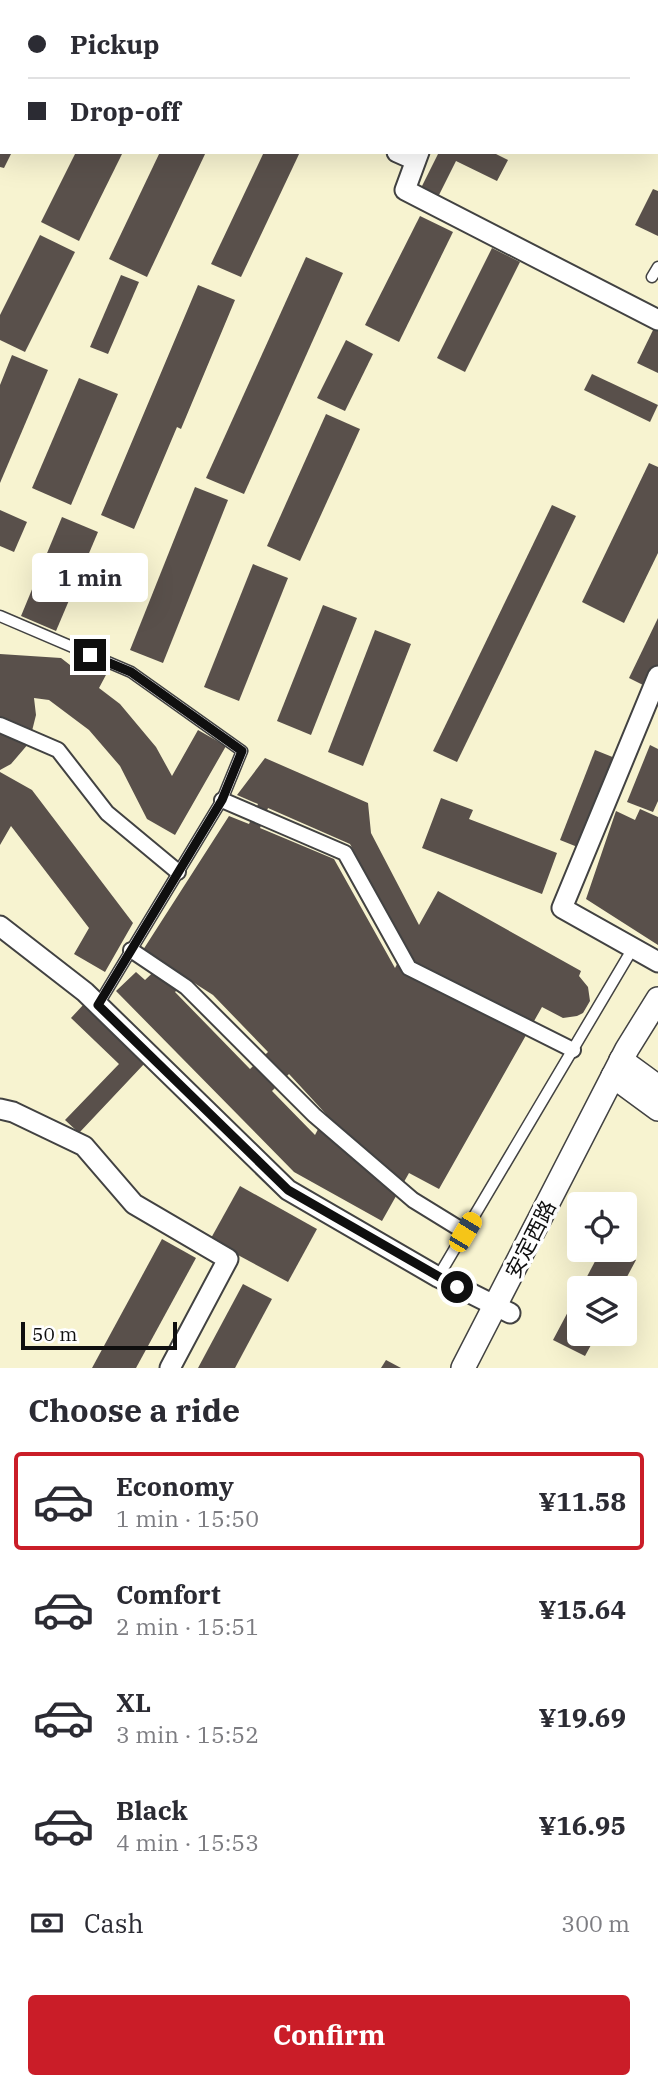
<!DOCTYPE html>
<meta charset="utf-8">
<style>
body{margin:0;font-family:"IBM Plex Serif","Noto Sans SC",serif;background:#f2f2f3;color:#2b2b33;height:100vh;display:flex;flex-direction:column;font-size:26px;white-space:nowrap}
*{box-sizing:border-box;margin:0}
p{font-size:23px;color:#7c7c81}
.icon{flex:none;width:38px;height:38px;fill:none;stroke:currentColor;stroke-width:2;stroke-linecap:round;stroke-linejoin:round}
.map{position:relative;height:1368px;overflow:hidden}
.panel{display:flex;flex-direction:column;background:#fff;flex:1}
.panel>*{flex:none}
.top-card{position:absolute;left:0px;top:0px;width:658px;height:154px;box-shadow:0 7px 28px #0002;display:grid;align-content:center;height:154px;padding:0 28px;background:#fff}
.tools{position:absolute;left:567px;top:1192px;display:grid;gap:14px}
.tools a{display:grid;place-items:center;width:70px;height:70px;border-radius:7px;background:#fff;box-shadow:0 7px 28px #0002;font-size:35px}
.scale{position:absolute;left:21px;bottom:18px;width:156px;box-sizing:border-box;padding-left:7px;border:4px solid #0f0f0f;border-top:0;font-size:19px;line-height:24px;white-space:nowrap;color:#0f0f0f;-webkit-text-stroke:5px #fff;paint-order:stroke}
.end{position:absolute;width:32px;height:32px;margin:-16px;border:9px solid #0f0f0f;background:#fff;box-shadow:0 0 0 4px #fff}
.from{border-radius:50%}
.bubble{position:absolute;height:49px;border-radius:7px;background:#fff;box-shadow:0 7px 28px #0002;font-size:23px;font-weight:800;line-height:49px;text-align:center}
.car{position:absolute;width:21px;height:42px;margin:-21px -10px;border-radius:9px;box-shadow:0 0 5px 2px #0007;background:linear-gradient(#f5c518 24%,#345 0 40%,#f5c518 0 76%,#345 0 86%,#f5c518 0)}
.top-card b{display:flex;align-items:center;gap:24px;height:66px;font-size:26px}
.top-card b+b{border-top:2px solid #e1e1e2}
.top-card i{width:18px;height:18px;background:#2b2b33}
ul{padding:0;list-style:none}
li{display:flex;align-items:center;gap:21px;height:98px;margin:0 14px 10px;padding:0 14px;border:4px solid transparent;border-radius:7px}
li div{flex:1}
li b{display:block;font-size:26px}
li em{font-style:normal;font-weight:800}
li.on{border-color:#ca1d28}
li>.icon{width:63px;height:63px;stroke-width:1.5}
h2{padding:0 28px;font-size:32px;line-height:84px}
.pay{display:flex;align-items:center;gap:18px;height:77px;padding:0 28px;font-size:26px}
.pay p{margin-inline-start:auto}
.cta{display:flex;gap:14px;margin-top:auto;padding:14px 28px}
.cta a{flex:1;height:80px;border-radius:7px;background:#ca1d28;color:#fff;font-size:28px;font-weight:800;line-height:80px;text-align:center}
.map>svg:first-child{display:block}
</style>
<div class="map">
<svg width="658" height="1368" viewBox="0 0 658 1368">
<rect width="100%" height="100%" fill="#fffcf2"/>
<path fill="#f7f3d0" fill-rule="evenodd" d="M0,0h658v1368h-658zM2,2h654v150h-654zM579,1204h46v46h-46zM579,1288h46v46h-46z"/>
<g fill="#59504b" fill-rule="evenodd">
<polygon points="0,152 12,152 4,168 0,167"/>
<polygon points="76,152 123,152 79,241 41,222"/>
<polygon points="160,152 206,152 147,277 109,259"/>
<polygon points="264,152 300,152 241,277 211,264"/>
<polygon points="439,152 492,152 508,160 497,181 456,161 438,197 421,188"/>
<polygon points="653,189 658,191 658,236 635,225"/>
<polygon points="420,216 453,232 399,342 365,325"/>
<polygon points="40,235 75,252 25,352 0,340 0,315"/>
<polygon points="492,248 520,262 465,372 437,358"/>
<polygon points="306,257 343,273 244,494 206,478"/>
<polygon points="121,275 139,282 108,354 90,347"/>
<polygon points="198,285 235,300 181,429 177,427 134,529 101,515"/>
<polygon points="654,328 658,330 658,373 637,363"/>
<polygon points="346,340 373,354 345,411 317,398"/>
<polygon points="12,355 48,370 0,483 0,385"/>
<polygon points="592,374 658,405 650,422 584,390"/>
<polygon points="79,378 118,394 71,505 32,488"/>
<polygon points="326,414 360,429 300,561 267,546"/>
<polygon points="649,463 658,467 658,553 624,623 582,602"/>
<polygon points="195,487 228,500 163,663 130,650"/>
<polygon points="552,505 576,516 457,762 433,751"/>
<polygon points="0,510 27,522 14,552 0,546"/>
<polygon points="62,517 98,532 56,631 21,616"/>
<polygon points="253,564 288,578 239,701 204,687"/>
<polygon points="323,605 357,618 311,735 277,721"/>
<polygon points="658,618 658,665 647,687 629,678"/>
<polygon points="375,630 411,644 363,766 328,752"/>
<polygon points="0,654 61,658 70,665 75,655 107,673 99,688 120,704 156,747 172,776 198,730 226,746 175,835 147,819 120,766 89,730 49,700 34,698 36,715 29,743 11,764 0,770"/>
<polygon points="650,745 658,749 658,801 653,812 627,802"/>
<polygon points="595,750 615,758 580,848 560,840"/>
<path d="M265,758l103,45 3,30 48,92 19,-34 143,80 -2,5 9,11 2,14 -7,12 -6,3 -14,2 -21,-11 -103,182 -30,-16 -27,48 -88,-49 -178,-181 20,-19 9,8 18,-17 -20,-13 86,-134 20,8 9,-20 -21,-9zM268,808l82,36 55,105 -10,19 -61,-109 -74,-31zM188,979l25,16 55,57 -18,17 -75,-77zM289,1074l37,40 -11,21 -43,-44z"/>
<polygon points="0,772 32,790 133,923 105,972 74,954 89,928 11,826 0,845"/>
<polygon points="441,798 473,810 469,819 557,853 542,894 422,848"/>
<polygon points="640,809 658,817 658,945 586,899 616,811 635,820"/>
<polygon points="84,1004 145,1063 79,1133 65,1120 119,1064 71,1018"/>
<polygon points="240,1186 317,1229 288,1282 210,1240"/>
<polygon points="162,1239 196,1258 136,1368 92,1368"/>
<polygon points="601,1250 616,1250 636,1260 621,1288 581,1288"/>
<polygon points="243,1284 272,1299 235,1368 198,1368"/>
<polygon points="579,1291 579,1334 597,1334 585,1356 553,1340"/>
<polygon points="386,1360 401,1368 381,1368"/>
</g>
<g fill="none" stroke-linecap="round" stroke-linejoin="round">
<g stroke="#424242" stroke-width="13">
<g id="service">
<polyline points="652,277 658,267"/>
<polyline points="0,616 131,672 242,751 222,800 98,1005"/>
<polyline points="438,1277 633,948"/>
</g>
</g>
<g stroke="#424242" stroke-width="18">
<g id="pedestrian">
<polyline points="0,725 58,750 107,813 178,872"/>
<polyline points="222,800 345,853 409,968 573,1050"/>
<polyline points="131,950 186,987 314,1115 413,1200 465,1232"/>
</g>
</g>
<g stroke="#424242" stroke-width="23">
<g id="minor">
<polyline points="60,0 64,2"/>
<polyline points="397,152 415,160"/>
<polyline points="419,152 405,190 658,320"/>
<polyline points="658,676 562,908 658,962"/>
<polyline points="0,926 85,992 288,1190 438,1277 510,1313"/>
<polyline points="0,1109 13,1112 84,1146 134,1204 228,1259 170,1368"/>
</g>
</g>
<g stroke="#424242" stroke-width="26">
<g id="tertiary">
<polyline points="621,1060 658,1087"/>
<polyline points="613,1076 658,1109"/>
<polyline points="463,1368 627,1049 658,999"/>
</g>
</g>
<use href="#service" stroke="#fff" stroke-width="10"/>
<use href="#pedestrian" stroke="#fff" stroke-width="14"/>
<use href="#minor" stroke="#fff" stroke-width="19"/>
<use href="#tertiary" stroke="#fff" stroke-width="23"/>
</g>
<g fill="none" stroke-linecap="round" stroke-linejoin="round">
<polyline stroke="#0f0f0f" stroke-width="9" points="90,655 131,672 242,751 222,800 98,1005 288,1190 457,1287"/>
</g>
<g text-anchor="middle" dominant-baseline="central" stroke-width="7" stroke-linejoin="round" paint-order="stroke">
<g font-size="21" fill="#0f0f0f" stroke="#fff">
<text transform="translate(530 1239) rotate(-63)">安定西路</text>
</g>
</g>
</svg>
<div class="tools">
<a><svg class="icon" aria-label="locate" viewBox="0 0 24 24"><circle cx="12" cy="12" r="6"/><path d="M12 2v4M12 18v4M2 12h4M18 12h4"/></svg></a>
<a><svg class="icon" aria-label="layers" viewBox="0 0 24 24"><path d="M12 4l9 5-9 5-9-5zM3 14l9 5 9-5"/></svg></a>
</div>
<div class="scale">50 m</div>
<i class="end from" style="left:457px;top:1287px"></i>
<i class="end" style="left:90px;top:655px"></i>
<div class="bubble" style="left:32px;top:553px;width:116px">1 min</div>
<i class="car" style="left:465px;top:1232px;rotate:31deg"></i>
<div class="top-card">
<b><i class="from"></i>Pickup</b>
<b><i></i>Drop-off</b>
</div>
</div>
<section class="panel">
<h2>Choose a ride</h2>
<ul>
<li class="on"><svg class="icon" aria-label="car" viewBox="0 0 24 24"><path d="M5 17H2v-5l4-1 3-4h7l3 4 3 1v5h-3M9 17h6M6 11h13"/><circle cx="7" cy="17" r="2"/><circle cx="17" cy="17" r="2"/></svg><div><b>Economy</b><p>1 min · 15:50</p></div><em>¥11.58</em></li>
<li><svg class="icon" aria-label="car" viewBox="0 0 24 24"><path d="M5 17H2v-5l4-1 3-4h7l3 4 3 1v5h-3M9 17h6M6 11h13"/><circle cx="7" cy="17" r="2"/><circle cx="17" cy="17" r="2"/></svg><div><b>Comfort</b><p>2 min · 15:51</p></div><em>¥15.64</em></li>
<li><svg class="icon" aria-label="car" viewBox="0 0 24 24"><path d="M5 17H2v-5l4-1 3-4h7l3 4 3 1v5h-3M9 17h6M6 11h13"/><circle cx="7" cy="17" r="2"/><circle cx="17" cy="17" r="2"/></svg><div><b>XL</b><p>3 min · 15:52</p></div><em>¥19.69</em></li>
<li><svg class="icon" aria-label="car" viewBox="0 0 24 24"><path d="M5 17H2v-5l4-1 3-4h7l3 4 3 1v5h-3M9 17h6M6 11h13"/><circle cx="7" cy="17" r="2"/><circle cx="17" cy="17" r="2"/></svg><div><b>Black</b><p>4 min · 15:53</p></div><em>¥16.95</em></li>
</ul>
<div class="pay"><svg class="icon" aria-label="cash" viewBox="0 0 24 24"><path d="M3 7h18v10H3z"/><circle cx="12" cy="12" r="2"/></svg>Cash<p>300 m</p></div>
<div class="cta"><a>Confirm</a></div>
</section>
